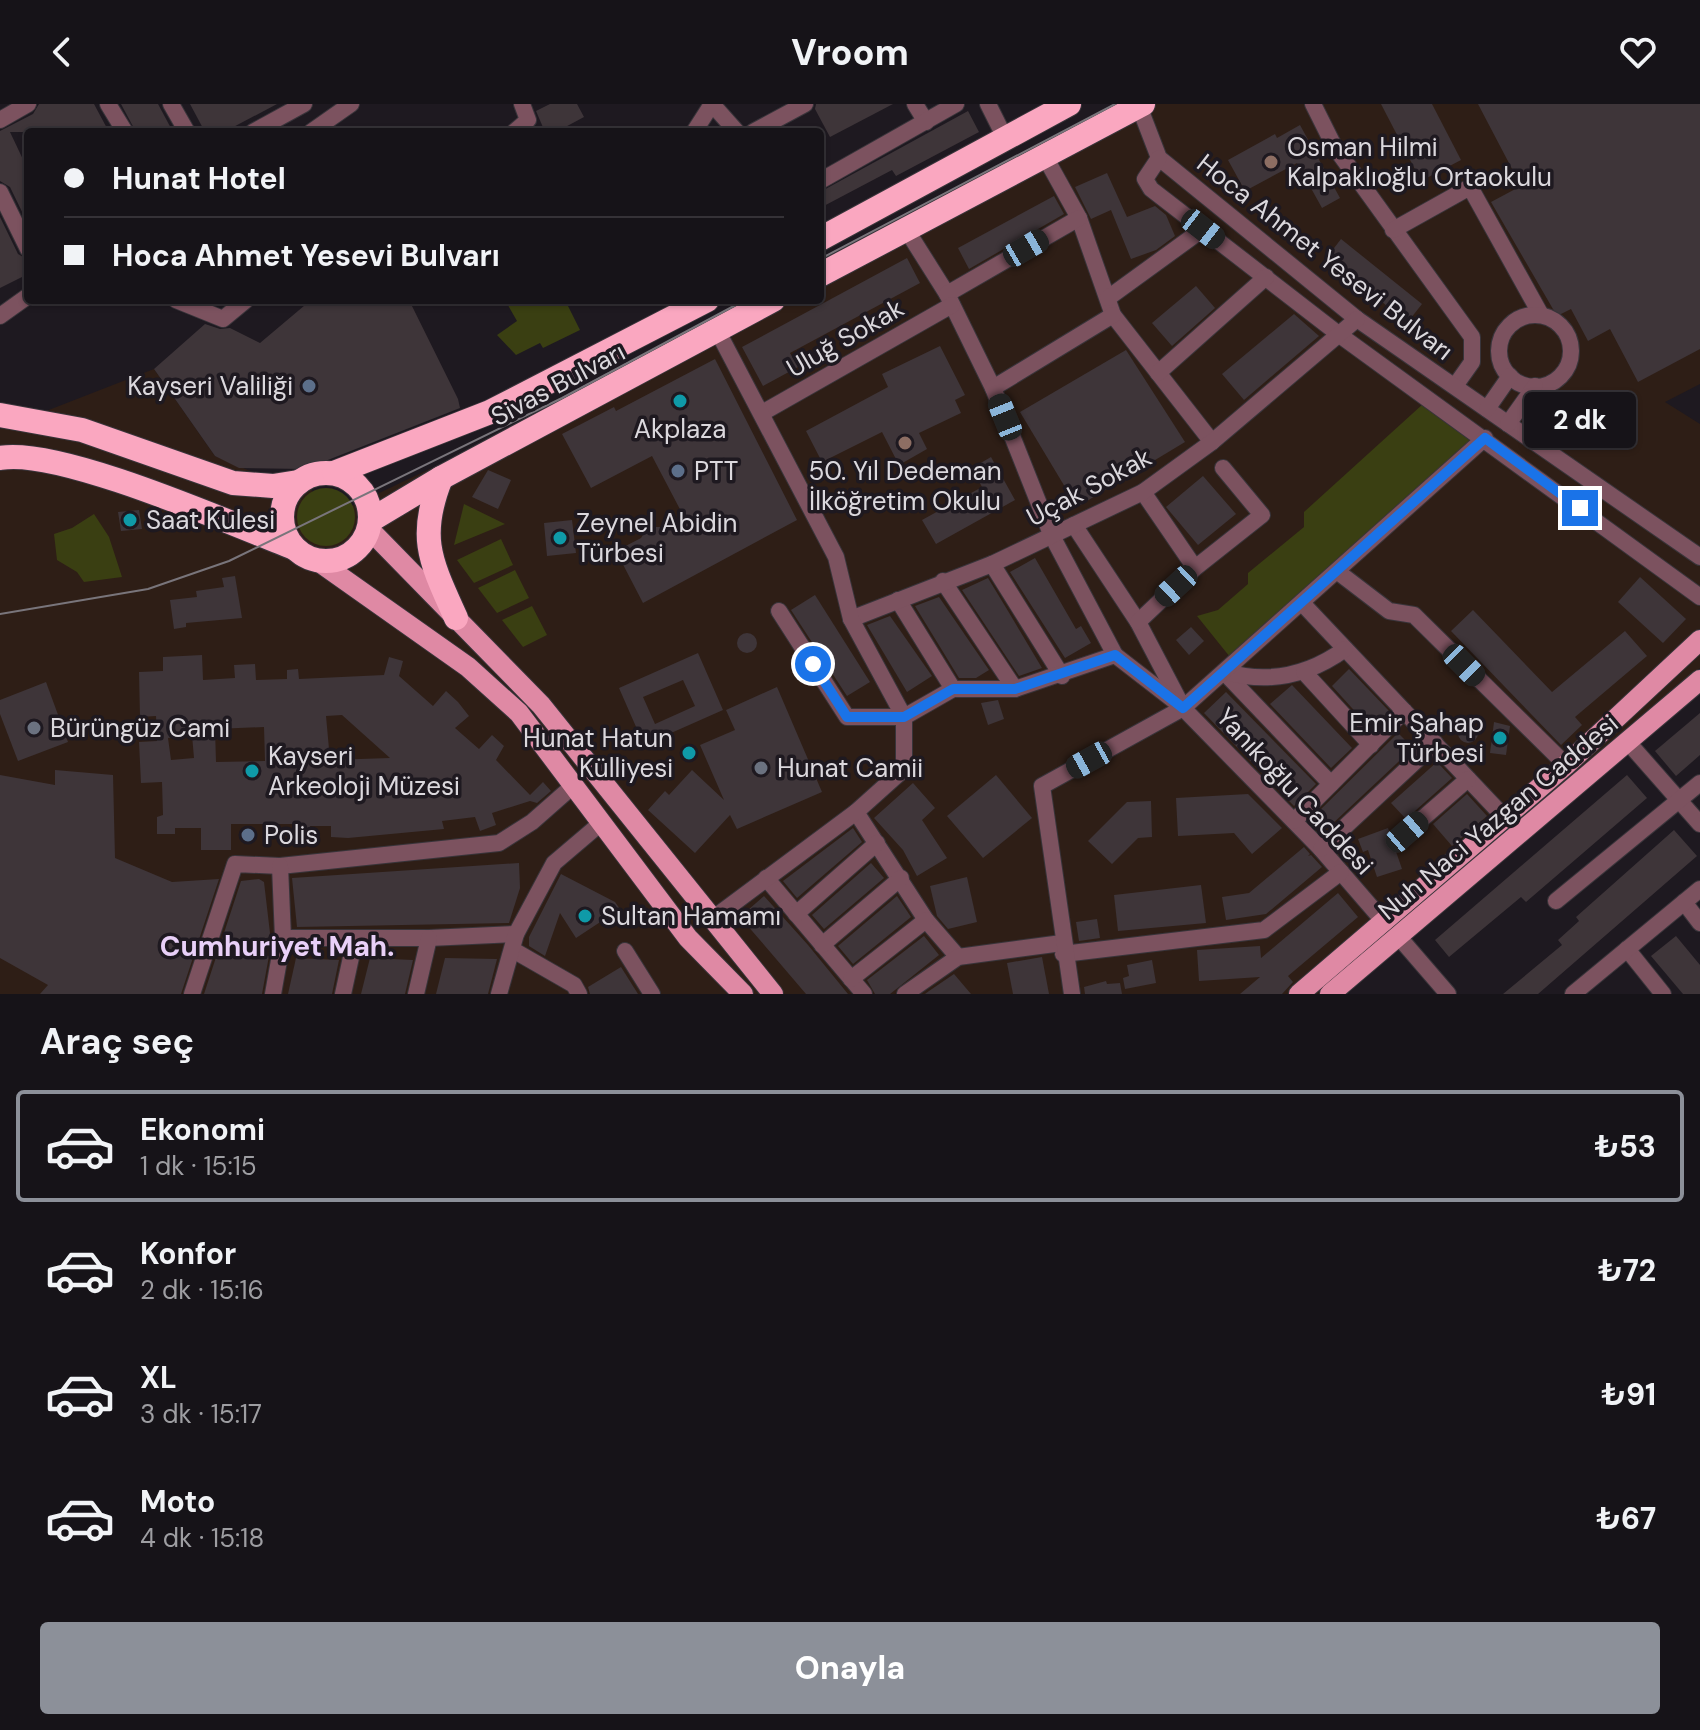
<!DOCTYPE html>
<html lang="tr">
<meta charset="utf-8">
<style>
body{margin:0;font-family:"DM Sans",sans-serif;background:#1f1c21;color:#f1f3f6;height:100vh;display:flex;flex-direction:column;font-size:30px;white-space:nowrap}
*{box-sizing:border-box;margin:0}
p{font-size:26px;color:#9e9ea2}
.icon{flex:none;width:44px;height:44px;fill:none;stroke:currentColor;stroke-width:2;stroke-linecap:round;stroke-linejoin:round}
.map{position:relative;height:890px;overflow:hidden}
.side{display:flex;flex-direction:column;background:#161318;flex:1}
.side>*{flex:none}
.top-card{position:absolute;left:24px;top:24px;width:800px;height:176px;border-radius:8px;box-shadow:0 2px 6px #0004,0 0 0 2px #353237;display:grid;align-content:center;height:176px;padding:0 40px;background:#161318}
.end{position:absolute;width:36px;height:36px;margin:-18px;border:10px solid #1a73e8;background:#fff;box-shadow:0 0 0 4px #fff}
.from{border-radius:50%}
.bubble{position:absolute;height:56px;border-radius:8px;background:#161318;box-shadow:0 2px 6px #0004,0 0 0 2px #353237;font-size:26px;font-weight:800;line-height:56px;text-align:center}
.car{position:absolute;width:24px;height:48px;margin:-24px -12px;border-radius:10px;box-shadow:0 0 6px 2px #0007;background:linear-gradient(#222 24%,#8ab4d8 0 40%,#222 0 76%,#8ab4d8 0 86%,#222 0)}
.top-card b{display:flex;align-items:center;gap:28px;height:76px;font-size:30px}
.top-card b+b{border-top:2px solid #353237}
.top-card i{width:20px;height:20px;background:#f1f3f6}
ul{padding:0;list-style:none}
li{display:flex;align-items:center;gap:24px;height:112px;margin:0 16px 12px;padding:0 24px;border:4px solid transparent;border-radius:8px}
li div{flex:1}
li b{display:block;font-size:30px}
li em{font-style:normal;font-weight:800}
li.active{border-color:#8c9099}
li>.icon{width:72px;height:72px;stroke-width:1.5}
h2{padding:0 40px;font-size:36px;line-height:96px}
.button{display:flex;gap:16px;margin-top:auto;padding:16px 40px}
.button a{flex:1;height:92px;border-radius:8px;background:#8c9099;color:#fff;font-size:32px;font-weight:800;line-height:92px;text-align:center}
header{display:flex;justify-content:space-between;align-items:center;height:104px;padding:0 40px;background:#161318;font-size:36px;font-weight:800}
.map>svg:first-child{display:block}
</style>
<header><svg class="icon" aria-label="back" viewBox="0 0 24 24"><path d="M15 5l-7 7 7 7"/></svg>Vroom<svg class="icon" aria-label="heart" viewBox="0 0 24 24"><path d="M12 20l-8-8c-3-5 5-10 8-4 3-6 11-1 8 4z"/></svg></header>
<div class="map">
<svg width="1700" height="890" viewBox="0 0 1700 890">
<rect width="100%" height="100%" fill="#1e1920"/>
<polygon fill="#2e1e16" points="1122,0 1700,0 1700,280 1665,298 1700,320 1700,564 1322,890 0,890 0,325 154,265 215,352 257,370 301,367 327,414 465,348 752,196 820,196 820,160"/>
<g fill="#3a3f12">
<polygon points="505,196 565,196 580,226 543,244 540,239 516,251 497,231 517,217"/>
<polygon points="1423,300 1478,341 1234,558 1197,512 1218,506 1248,480 1248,469 1304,423 1304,408"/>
<circle cx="326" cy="413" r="29"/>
<polygon points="464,400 505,420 454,441"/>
<polygon points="94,410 109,433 122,473 84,478 77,468 57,456 54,430 72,424"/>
<polygon points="501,435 513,461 474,479 457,456"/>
<polygon points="515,466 529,494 497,509 478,484"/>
<polygon points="532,502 547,531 523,543 502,516"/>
</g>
<g fill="#3e3539" fill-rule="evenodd">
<polygon points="39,0 94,0 109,28 10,28 28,66 28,120 10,83 0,77 0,27 33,10"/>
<polygon points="121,0 158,0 173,28 136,28"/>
<polygon points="190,0 277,0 224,28 205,28"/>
<polygon points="550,0 577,0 584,13 556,28 545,28 536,7"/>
<polygon points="816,0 893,0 830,33 815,5"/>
<polygon points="1381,0 1432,0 1461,56 1421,77"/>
<polygon points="1478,0 1700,0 1700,245 1638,278 1610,225 1588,237 1571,205 1557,212 1491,98 1521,82"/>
<polygon points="968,7 979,28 896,72 892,66 820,104 820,88"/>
<polygon points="1300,21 1340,94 1322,104 1297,59 1245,87 1228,56 1275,30 1277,34"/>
<polygon points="1107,69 1127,113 1155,102 1166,111 1175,132 1156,146 1131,155 1111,106 1091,115 1075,83"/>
<polygon points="1054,92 1064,110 969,165 958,144"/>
<polygon points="0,113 18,150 28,156 28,170 0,184"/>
<polygon points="1341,135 1422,200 1407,219 1328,152"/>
<polygon points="907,154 920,179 790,249 798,263 763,282 742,243"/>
<polygon points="1196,182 1215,204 1172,242 1152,219"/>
<polygon points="311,196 409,196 458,295 460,304 305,365 239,364 215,352 154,265 205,220 220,225 230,224 260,239"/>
<polygon points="1294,210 1319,232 1244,296 1222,270"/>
<polygon points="940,242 965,291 955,296 961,309 919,329 927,345 899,361 882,328 822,358 806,327 888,283 882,270"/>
<polygon points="1126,246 1185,338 1077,403 1020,308"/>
<polygon points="715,255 797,416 643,499 616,447 641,434 648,423 661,423 683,411 652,352 591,384 562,330 614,303 616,307"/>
<polygon points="991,353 1015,396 936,440 922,416 982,383 972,364"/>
<polygon points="488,366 511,376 498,405 472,393"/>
<polygon points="1203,372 1236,410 1198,441 1166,403"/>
<polygon points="139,406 142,425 121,427 118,408"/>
<polygon points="572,416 576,449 547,452 544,419"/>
<polygon points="1035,454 1076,525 1081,522 1091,539 1065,554 1010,468"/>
<polygon points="235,472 242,514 186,519 186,523 174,525 170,496 197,493 196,487 224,483 222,474"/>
<polygon points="1640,473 1686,515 1663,539 1618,498"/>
<polygon points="988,474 1008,507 1042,564 1019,572 962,486"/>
<polygon points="815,491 870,578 847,592 791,506"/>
<polygon points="939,493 989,566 976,574 959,574 915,502"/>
<polygon points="1473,506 1552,588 1625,527 1647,552 1575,613 1582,621 1561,641 1451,527"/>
<polygon points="890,512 932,572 907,588 867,521"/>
<polygon points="1191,523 1204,537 1189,551 1176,536"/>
<circle cx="747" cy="539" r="10"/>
<path d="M698,549l25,57 -79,35 -25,-57zM683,576l12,26 -40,18 -12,-27z"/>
<path d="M202,551l1,25 32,-2 -1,-13 21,-1 1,16 31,-1v-9l11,-1 1,10 85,-4 5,-18 14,4 -4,15 34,30 13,-15 12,11 11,14 -14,12 24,21 13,-14 12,11 -8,14 34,35 13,-13 8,9 -14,12 -7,-2 -38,12 4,12 -16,6 -5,-14 -33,4 2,8 -96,9 -17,-1v-11h-21v8h-11v-10h-68v26h-30v-22h-26v6h-18v-17l6,-2 -1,-33 -21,1 -2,-41 18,-1 -1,-25 -16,1 -1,-45 24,-1v-14zM342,611l48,43 -60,2 -4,-44zM264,623l1,34 -49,1 -1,-33zM192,631l2,23 -23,2 -3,-22z"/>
<polygon points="1349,565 1389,607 1371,625 1332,582"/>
<polygon points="46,578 68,638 18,657 0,610 0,596"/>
<polygon points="1292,581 1352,644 1331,664 1270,600"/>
<polygon points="777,583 822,688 737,725 730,711 695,749 648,706 665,687 669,691 692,666 724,696 700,641 735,626 726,606"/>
<polygon points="1226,588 1316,680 1294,702 1204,609"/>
<polygon points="998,596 1004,615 988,621 981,599"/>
<polygon points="1700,609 1700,651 1676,672 1655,647"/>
<polygon points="1494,618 1510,622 1506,651 1490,649"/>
<circle cx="1468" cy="629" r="10"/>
<polygon points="1398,629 1413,644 1329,723 1316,710"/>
<polygon points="1437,658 1452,674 1406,715 1391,699"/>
<polygon points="55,666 113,671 115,754 172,778 219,775 181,890 40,890 48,881 0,854 0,671 55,681"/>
<polygon points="996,671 1032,714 983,754 947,712"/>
<polygon points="1627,671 1647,694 1526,798 1521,793 1449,853 1435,836"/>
<polygon points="913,679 935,704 922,716 947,754 917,772 903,746 874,714"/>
<polygon points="1248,690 1282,724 1252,750 1234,729 1178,732 1176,694"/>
<polygon points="1467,690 1487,712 1452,742 1433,720"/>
<polygon points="1151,697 1152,733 1138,734 1112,760 1088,737 1127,698"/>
<polygon points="853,724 862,738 797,794 783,777"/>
<polygon points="1388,724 1402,765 1377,773 1368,746 1363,748 1358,735"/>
<polygon points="1674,726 1697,752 1538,890 1503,890 1562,841 1558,836 1579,817 1576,813"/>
<polygon points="1304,743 1310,750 1308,752 1311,751 1322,763 1266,810 1226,816 1222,793 1249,789"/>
<polygon points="519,759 520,784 509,819 297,823 292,774"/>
<polygon points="871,759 884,774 824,825 812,811"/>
<polygon points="561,770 615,798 620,805 576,834 560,809 545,852 529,842 529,833"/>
<polygon points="967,773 977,818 948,825 937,812 930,782"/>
<polygon points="259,775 264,778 270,829 263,851 269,852 262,890 204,890 241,777"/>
<polygon points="1201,781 1206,819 1118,827 1114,791"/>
<polygon points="1338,789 1358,813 1288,872 1293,878 1282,890 1240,890 1260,873 1199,877 1197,846 1260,842 1261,854"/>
<polygon points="764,792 808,841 848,890 806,890 771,849 740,813"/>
<polygon points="897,792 911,813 853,860 838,842"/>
<polygon points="1097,815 1100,834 1079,837 1076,818"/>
<polygon points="924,832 939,851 890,890 875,890 867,876"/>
<polygon points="1676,832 1700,861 1700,890 1683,890 1651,852"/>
<polygon points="1042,853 1049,890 1013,890 1007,859"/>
<polygon points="296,854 339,856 332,890 288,890"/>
<polygon points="370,854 413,856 405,890 361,890"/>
<polygon points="445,854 497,855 488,890 436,890"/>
<polygon points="1152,856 1156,879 1125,885 1123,874 1129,872 1127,861"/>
<polygon points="621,863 638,890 590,890 588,883"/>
<polygon points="954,870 971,890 925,890 929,887"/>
<polygon points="1106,877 1107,880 1120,879 1122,890 1085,890 1084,883"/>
</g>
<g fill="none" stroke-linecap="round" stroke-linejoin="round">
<g stroke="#38343a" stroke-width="18">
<g id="minor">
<polyline points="108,0 125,28"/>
<polyline points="171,0 187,28"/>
<polyline points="915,0 926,18"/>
<polyline points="988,0 1005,34"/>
<polyline points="1313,0 1334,42 1472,233 1472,258 1455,282"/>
<polyline points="1139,2 1159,54 1357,215 1700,453"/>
<polyline points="0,16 28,0"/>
<polyline points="253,28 304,0"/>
<polyline points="311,28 351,0"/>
<polyline points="514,28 528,16 522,0"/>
<polyline points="694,28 712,0 737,28"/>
<polyline points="753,28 805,0"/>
<polyline points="1044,51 1079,114 1113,211 1212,338"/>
<polyline points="1159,54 1145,75 1151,85 1341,232 1700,493"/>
<polyline points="820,77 956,0"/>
<polyline points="0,88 28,145"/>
<polyline points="906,125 947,190 993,284 1051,430 1115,551"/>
<polyline points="1393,126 1470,83 1541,211"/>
<polyline points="947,190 1079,114"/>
<polyline points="1108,194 1203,125"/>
<polyline points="176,196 223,215 246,196"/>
<circle cx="1535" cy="247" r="36"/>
<polyline points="0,212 28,192"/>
<polyline points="1158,269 1266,173"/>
<polyline points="993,284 1113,211"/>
<polyline points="1487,305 1510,272"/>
<polyline points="762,309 952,201"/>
<polyline points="1508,320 1535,282"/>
<polyline points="1143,388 1195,464"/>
<polyline points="1074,421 1138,518 1183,604 1321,745 1385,819"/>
<polyline points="992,460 1062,572"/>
<polyline points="1338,468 1389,507 1414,511 1566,661"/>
<polyline points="943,477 1015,585"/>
<polyline points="898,496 953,585"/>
<polyline points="1302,499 1506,715"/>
<polyline points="779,507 847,613 904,613"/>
<polyline points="851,515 992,460 1143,388 1212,338 1357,215"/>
<polyline points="1138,518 1195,464 1262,411 1223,364"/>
<polyline points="1224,568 1331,680"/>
<path d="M1226,568c43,12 83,3 119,-23"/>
<polyline points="1304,568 1371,641"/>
<polyline points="904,613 953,585 1015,585 1115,551 1177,599"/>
<polyline points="1627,637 1700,720"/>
<polyline points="856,708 926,816 958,853"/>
<polyline points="1294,717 1404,607"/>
<polyline points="1407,728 1468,675"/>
<polyline points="1321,745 1435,639"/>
<polyline points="766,774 864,890"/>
<polyline points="1556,797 1700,679"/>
<polyline points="1684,798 1700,819"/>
<polyline points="796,810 877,739"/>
<polyline points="711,816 856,708 904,665 904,613 851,515 836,453 717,226"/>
<polyline points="1398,832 1448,890"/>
<polyline points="283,834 429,834 516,830"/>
<polyline points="822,841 901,774"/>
<polyline points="1627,845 1663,890"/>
<polyline points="513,846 574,881 579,890"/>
<polyline points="625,847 652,890"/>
<polyline points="1063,850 1264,826 1341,768"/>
<polyline points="851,875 926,816"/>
<polyline points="192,890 235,760 280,762 499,739 532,718 574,681"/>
<polyline points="273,890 283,834 280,762"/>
<polyline points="343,890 355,835"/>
<polyline points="416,890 429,834"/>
<polyline points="499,890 516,830 554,759 601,719"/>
<polyline points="905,890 958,853 1062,839"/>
<polyline points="1072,890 1042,682 1183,604 1485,334"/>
<polyline points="1573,890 1700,785"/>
</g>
</g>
<g stroke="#38343a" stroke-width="22">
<g id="major">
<polyline points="369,425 541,601 773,890"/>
<polyline points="318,457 468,563 519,609 688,834 743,890"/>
<polyline points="1299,890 1566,661 1700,536"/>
<polyline points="1330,890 1700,576"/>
</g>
</g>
<g stroke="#38343a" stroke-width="26">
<g id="highway">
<polyline points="820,135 1069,0"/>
<polyline points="820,171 1143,0"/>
<polyline points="0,311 82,326 233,379 273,382 298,378"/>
<path d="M0,354c59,-11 232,66 294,90"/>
<circle cx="326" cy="413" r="44"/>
<polyline points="334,369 490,308 707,196"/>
<path d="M441,374c-24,60 -10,84 15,140"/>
<polyline points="371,416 441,374 773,196"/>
</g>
</g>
<use href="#minor" stroke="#7c525f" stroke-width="16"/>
<use href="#major" stroke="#df89a4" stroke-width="20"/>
<use href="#highway" stroke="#faa7c0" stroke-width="24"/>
<g stroke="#79757b" stroke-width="2">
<polyline points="820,155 1115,0"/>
<polyline points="0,510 148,485 229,457 562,294 745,196"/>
</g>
</g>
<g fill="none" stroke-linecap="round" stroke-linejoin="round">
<polyline stroke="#1a73e8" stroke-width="10" points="813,560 847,613 904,613 953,585 1015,585 1115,551 1183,604 1485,334 1580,404"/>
</g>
<g fill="#8d6e63" stroke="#1e1920" stroke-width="3">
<circle cx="1271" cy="58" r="8"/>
<circle cx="905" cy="339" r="8"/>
</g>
<g fill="#5c6f8a" stroke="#1e1920" stroke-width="3">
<circle cx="309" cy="282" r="8"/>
<circle cx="678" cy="367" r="8"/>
<circle cx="248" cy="731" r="8"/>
</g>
<g fill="#0f9aa8" stroke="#1e1920" stroke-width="3">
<circle cx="680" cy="297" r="8"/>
<circle cx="130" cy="416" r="8"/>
<circle cx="560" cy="434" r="8"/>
<circle cx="1500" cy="634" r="8"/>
<circle cx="689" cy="649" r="8"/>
<circle cx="252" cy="667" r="8"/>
<circle cx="585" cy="812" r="8"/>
</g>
<g fill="#6b7280" stroke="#1e1920" stroke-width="3">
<circle cx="34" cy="624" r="8"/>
<circle cx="761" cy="664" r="8"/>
</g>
<g text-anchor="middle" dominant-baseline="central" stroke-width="7" stroke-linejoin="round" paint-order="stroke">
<g font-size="26" fill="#dbd8dd" stroke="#1e1920" text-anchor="start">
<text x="1287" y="43">Osman Hilmi<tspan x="1287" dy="30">Kalpaklıoğlu Ortaokulu</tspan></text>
<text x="293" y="282" text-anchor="end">Kayseri Valiliği</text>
<text x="680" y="325" text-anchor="middle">Akplaza</text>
<text x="694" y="367">PTT</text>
<text x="905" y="367" text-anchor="middle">50. Yıl Dedeman<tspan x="905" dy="30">İlköğretim Okulu</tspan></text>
<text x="146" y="416">Saat Kulesi</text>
<text x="576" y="419">Zeynel Abidin<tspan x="576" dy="30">Türbesi</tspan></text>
<text x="1484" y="619" text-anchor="end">Emir Şahap<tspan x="1484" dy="30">Türbesi</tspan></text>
<text x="50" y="624">Bürüngüz Cami</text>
<text x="673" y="634" text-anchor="end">Hunat Hatun<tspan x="673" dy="30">Külliyesi</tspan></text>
<text x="268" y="652">Kayseri<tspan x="268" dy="30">Arkeoloji Müzesi</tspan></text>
<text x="777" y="664">Hunat Camii</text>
<text x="264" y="731">Polis</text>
<text x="601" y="812">Sultan Hamamı</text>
</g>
<g font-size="26" fill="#dbd8dd" stroke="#1e1920">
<text transform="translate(1325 153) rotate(38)">Hoca Ahmet Yesevi Bulvarı</text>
<text transform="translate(845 234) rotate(-30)">Uluğ Sokak</text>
<text transform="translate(558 280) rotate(-28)">Sivas Bulvarı</text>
<text transform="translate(1089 383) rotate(-28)">Uçak Sokak</text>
<text transform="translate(1295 687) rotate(47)">Yanıkoğlu Caddesi</text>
<text transform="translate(1498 713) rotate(-40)">Nuh Naci Yazgan Caddesi</text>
</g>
<g font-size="28" font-weight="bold" fill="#e9d0f8" stroke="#1e1920">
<text x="277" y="842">Cumhuriyet Mah.</text>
</g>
</g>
</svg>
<i class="end from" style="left:813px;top:560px"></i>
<i class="end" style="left:1580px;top:404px"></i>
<div class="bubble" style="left:1524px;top:288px;width:112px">2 dk</div>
<i class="car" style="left:1203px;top:125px;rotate:128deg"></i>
<i class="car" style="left:1026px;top:144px;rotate:60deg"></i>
<i class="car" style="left:1005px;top:313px;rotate:338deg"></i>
<i class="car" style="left:1176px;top:482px;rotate:227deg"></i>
<i class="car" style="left:1464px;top:561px;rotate:135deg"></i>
<i class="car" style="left:1089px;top:656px;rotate:241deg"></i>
<i class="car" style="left:1407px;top:728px;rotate:49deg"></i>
<div class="top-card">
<b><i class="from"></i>Hunat Hotel</b>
<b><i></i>Hoca Ahmet Yesevi Bulvarı</b>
</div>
</div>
<section class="side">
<h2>Araç seç</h2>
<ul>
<li class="active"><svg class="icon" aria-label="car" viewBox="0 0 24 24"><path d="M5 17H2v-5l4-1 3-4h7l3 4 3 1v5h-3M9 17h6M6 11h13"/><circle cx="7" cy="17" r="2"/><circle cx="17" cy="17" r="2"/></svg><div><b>Ekonomi</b><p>1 dk · 15:15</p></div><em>₺53</em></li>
<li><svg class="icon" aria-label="car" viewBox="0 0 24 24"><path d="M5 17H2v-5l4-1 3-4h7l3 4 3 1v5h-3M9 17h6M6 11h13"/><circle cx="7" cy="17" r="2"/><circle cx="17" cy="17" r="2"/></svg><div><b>Konfor</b><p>2 dk · 15:16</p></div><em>₺72</em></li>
<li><svg class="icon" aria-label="car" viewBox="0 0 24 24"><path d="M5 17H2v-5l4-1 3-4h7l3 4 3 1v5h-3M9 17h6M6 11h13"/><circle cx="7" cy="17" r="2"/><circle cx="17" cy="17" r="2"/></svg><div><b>XL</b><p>3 dk · 15:17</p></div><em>₺91</em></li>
<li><svg class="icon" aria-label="car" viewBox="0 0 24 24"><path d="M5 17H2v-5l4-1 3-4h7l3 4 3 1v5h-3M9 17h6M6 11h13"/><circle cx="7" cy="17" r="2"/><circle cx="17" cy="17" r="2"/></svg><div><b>Moto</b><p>4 dk · 15:18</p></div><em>₺67</em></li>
</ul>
<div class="button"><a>Onayla</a></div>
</section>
